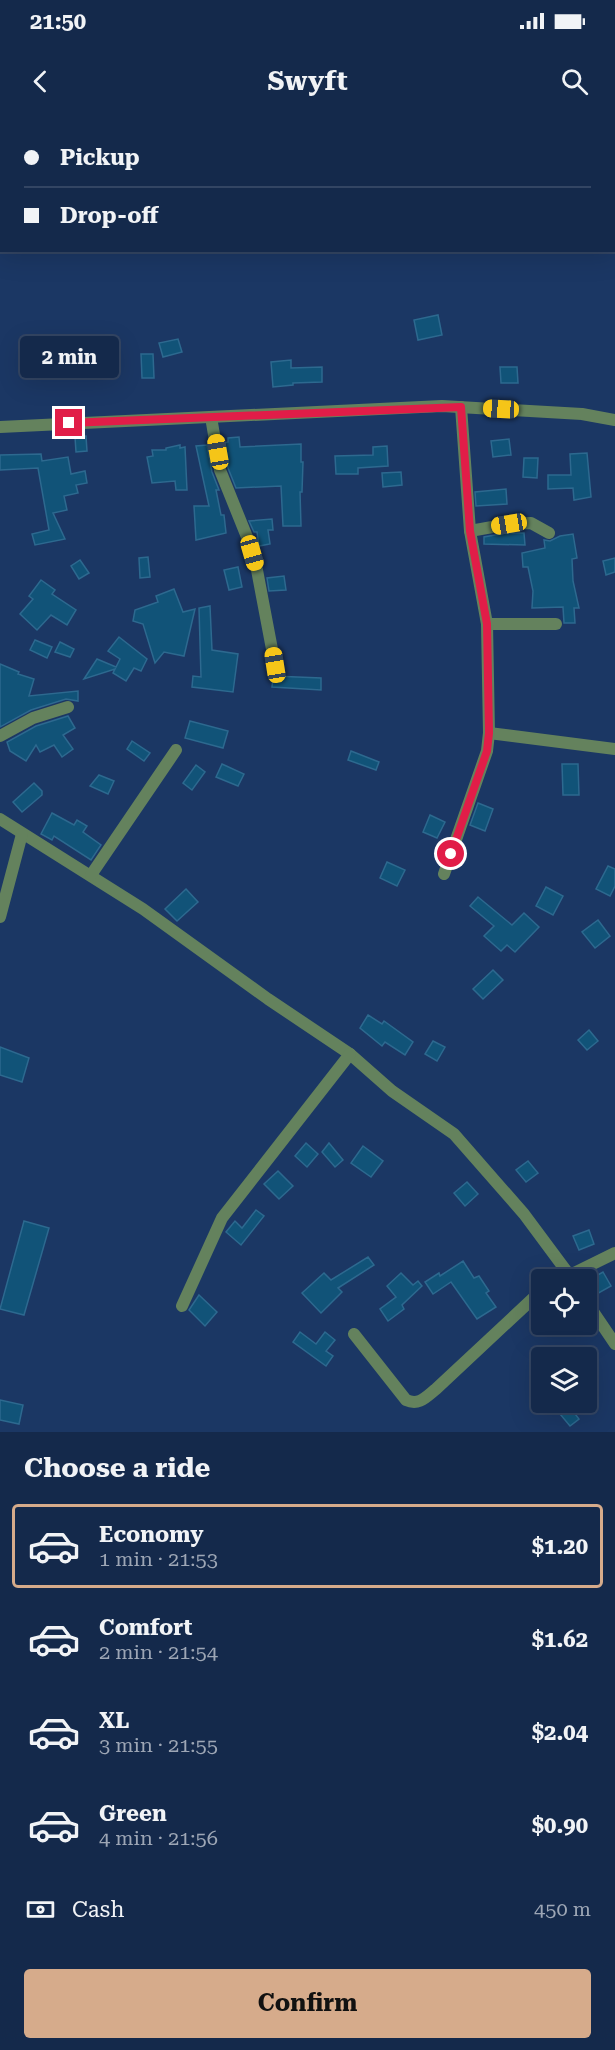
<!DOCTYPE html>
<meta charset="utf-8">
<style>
body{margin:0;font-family:"Roboto Serif",serif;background:#1d3152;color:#f1f3f6;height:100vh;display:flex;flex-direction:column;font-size:22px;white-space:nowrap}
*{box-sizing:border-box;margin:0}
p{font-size:20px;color:#9da6b5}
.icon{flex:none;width:33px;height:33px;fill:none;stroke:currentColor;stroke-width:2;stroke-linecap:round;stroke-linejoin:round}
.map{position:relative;height:1312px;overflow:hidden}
.drawer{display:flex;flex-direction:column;background:#14294b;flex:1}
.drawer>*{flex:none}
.hud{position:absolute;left:0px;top:0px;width:615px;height:132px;box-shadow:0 6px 24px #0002,0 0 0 2px #334563;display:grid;align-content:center;height:132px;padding:0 24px;background:#14294b}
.controls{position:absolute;left:531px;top:1149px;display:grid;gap:12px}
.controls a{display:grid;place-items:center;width:66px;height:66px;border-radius:6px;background:#14294b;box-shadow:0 6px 24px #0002,0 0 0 2px #334563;font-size:30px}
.end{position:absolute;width:27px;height:27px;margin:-14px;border:8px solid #e11d48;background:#fff;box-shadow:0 0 0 3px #fff}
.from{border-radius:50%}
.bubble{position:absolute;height:42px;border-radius:6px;background:#14294b;box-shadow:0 6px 24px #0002,0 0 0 2px #334563;font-size:20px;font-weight:700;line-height:42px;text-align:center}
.car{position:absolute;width:18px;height:36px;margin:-18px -9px;border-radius:8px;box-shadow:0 0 4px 2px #0007;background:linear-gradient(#f5c518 24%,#345 0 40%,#f5c518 0 76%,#345 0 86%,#f5c518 0)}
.hud b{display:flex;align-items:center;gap:21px;height:57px;font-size:22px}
.hud b+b{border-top:2px solid #334563}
.hud i{width:15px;height:15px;background:#f1f3f6}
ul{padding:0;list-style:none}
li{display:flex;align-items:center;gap:18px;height:84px;margin:0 12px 9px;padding:0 12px;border:3px solid transparent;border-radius:6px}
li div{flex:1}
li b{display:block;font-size:22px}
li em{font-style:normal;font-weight:700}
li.active{border-color:#d6ab8b}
li>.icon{width:54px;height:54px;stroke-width:1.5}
h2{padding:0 24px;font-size:27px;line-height:72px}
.pay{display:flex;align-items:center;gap:15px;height:66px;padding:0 24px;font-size:22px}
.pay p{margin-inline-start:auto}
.action{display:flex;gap:12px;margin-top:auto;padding:12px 24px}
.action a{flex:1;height:69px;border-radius:6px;background:#d6ab8b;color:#111;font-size:24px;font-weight:700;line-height:69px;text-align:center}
.status{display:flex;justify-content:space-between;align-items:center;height:42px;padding:0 30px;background:#14294b;direction:ltr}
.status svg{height:16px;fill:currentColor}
header{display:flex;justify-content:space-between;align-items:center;height:78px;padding:0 24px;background:#14294b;font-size:27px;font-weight:700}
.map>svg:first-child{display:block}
</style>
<div class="status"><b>21:50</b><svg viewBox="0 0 49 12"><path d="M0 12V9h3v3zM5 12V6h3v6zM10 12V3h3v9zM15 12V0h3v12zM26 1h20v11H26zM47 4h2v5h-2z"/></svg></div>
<header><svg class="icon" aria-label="back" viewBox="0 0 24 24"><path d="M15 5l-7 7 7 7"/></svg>Swyft<svg class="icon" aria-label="search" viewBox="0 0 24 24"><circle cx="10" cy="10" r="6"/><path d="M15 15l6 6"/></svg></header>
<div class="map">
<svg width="615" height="1312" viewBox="0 0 615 1312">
<rect width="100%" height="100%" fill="#1b3764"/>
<g fill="#115378" stroke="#2d698f" stroke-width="1.5">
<polygon points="438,195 442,215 418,220 414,200"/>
<polygon points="178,219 182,232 163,237 159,223"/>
<polygon points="141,234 153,234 154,258 142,258"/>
<polygon points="291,240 291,248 322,247 322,262 293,263 293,265 273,267 271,242"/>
<polygon points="500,247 517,247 518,263 501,263"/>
<polygon points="86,316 87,331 76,332 75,317"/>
<polygon points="239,317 240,327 301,324 301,342 303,342 302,372 300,372 301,406 283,406 281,366 236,368 228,348 224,323 228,322 228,318"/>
<polygon points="509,319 511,335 493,337 491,321"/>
<polygon points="180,325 180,328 185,327 187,370 176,370 175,361 152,363 147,337 153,336 152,330 166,330 166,328"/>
<polygon points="207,325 212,352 219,370 216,370 221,395 224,395 226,413 196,420 194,386 209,386 196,326"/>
<polygon points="387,326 388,346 358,348 358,354 336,354 335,336 373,335 373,327"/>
<polygon points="587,333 591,377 574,380 573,368 548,369 548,355 571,355 570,334"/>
<polygon points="41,334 42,341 68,337 71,354 85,351 87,363 76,365 78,373 64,376 67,390 53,393 65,419 35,425 32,414 49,410 38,348 0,350 0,335"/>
<polygon points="524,338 538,338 537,358 523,357"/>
<polygon points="401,352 402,365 383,367 382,353"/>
<polygon points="506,369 507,384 476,386 475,372"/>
<polygon points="272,399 273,410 268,410 270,424 259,426 257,412 254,412 249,401"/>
<polygon points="506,413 524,413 525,425 484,424 484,417"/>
<polygon points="573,414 577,438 572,439 573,461 579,488 574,488 575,503 564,503 563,487 532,488 533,471 528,447 523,447 522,433 545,428 544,420 550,421 560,416"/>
<polygon points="148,437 150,457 140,458 139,438"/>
<polygon points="615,438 615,452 606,455 603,441"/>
<polygon points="80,440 89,453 79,459 71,446"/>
<polygon points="238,447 242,467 229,470 224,450"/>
<polygon points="284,456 286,470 269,471 267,458"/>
<polygon points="41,460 55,470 52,474 76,490 67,505 51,495 37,510 20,494 33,479 29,476"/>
<polygon points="174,469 183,492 195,489 184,536 164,532 155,543 143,504 133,501 135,490 158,482 156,476"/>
<polygon points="210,486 212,530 238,534 233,572 192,567 193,556 201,557 199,488"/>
<polygon points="119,517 147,539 141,551 134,548 126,561 113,553 115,549 84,559 97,539 116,547 120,539 108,531"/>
<polygon points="35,520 52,527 47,538 30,530"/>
<polygon points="60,522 74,529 70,537 55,532"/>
<polygon points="0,544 19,552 18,554 34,559 29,576 78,571 78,581 66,579 31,590 0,607"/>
<polygon points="273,556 321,558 321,570 272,567"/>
<polygon points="68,596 75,608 63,615 73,629 62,637 54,625 40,632 36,625 26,641 10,631 7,622 36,606"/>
<polygon points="190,601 228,611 223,628 185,618"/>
<polygon points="132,621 150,633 144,641 127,629"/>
<polygon points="351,631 379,642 376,650 348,640"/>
<polygon points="222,644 244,654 238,666 216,657"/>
<polygon points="562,644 578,644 579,675 563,675"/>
<polygon points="196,645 205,652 192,670 183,663"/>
<polygon points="99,655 114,661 108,674 90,666"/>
<polygon points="34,663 42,671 42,675 22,692 13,682"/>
<polygon points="478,683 493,689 485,711 470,705"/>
<polygon points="52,693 74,705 77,700 87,706 83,712 101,725 91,740 54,716 52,720 41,714"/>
<polygon points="430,695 445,702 437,718 423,712"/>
<polygon points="387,742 405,750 397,766 380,758"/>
<polygon points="608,746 615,749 615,766 610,776 596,769"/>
<polygon points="546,767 563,776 553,795 536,786"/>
<polygon points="186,769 198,782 177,801 165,789"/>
<polygon points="478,777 512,805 524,793 539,807 515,832 507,825 501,831 484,816 494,806 470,786"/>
<polygon points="598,800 610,816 595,828 582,812"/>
<polygon points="493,850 503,860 483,879 473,869"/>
<polygon points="368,895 382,904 384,901 413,922 405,935 385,922 382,926 360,908"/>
<polygon points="589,910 598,921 587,930 578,920"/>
<polygon points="433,921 445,927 437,941 425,934"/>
<polygon points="0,927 29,938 22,962 0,955"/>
<polygon points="306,1023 318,1034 307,1047 295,1036"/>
<polygon points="329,1023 343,1040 335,1047 322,1032"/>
<polygon points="363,1026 383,1041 371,1057 351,1043"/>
<polygon points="528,1041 538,1053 526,1062 516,1050"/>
<polygon points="278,1051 293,1066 279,1079 264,1064"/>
<polygon points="467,1062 478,1074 465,1086 454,1073"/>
<polygon points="256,1090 264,1096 241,1125 226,1112 235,1101 242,1108"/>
<polygon points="24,1101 49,1108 24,1195 0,1189"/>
<polygon points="589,1110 594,1124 579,1130 573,1116"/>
<polygon points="368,1137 374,1145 338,1168 342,1172 321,1193 302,1173 324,1153 331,1160"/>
<polygon points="463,1141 474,1158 479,1156 489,1171 486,1173 496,1187 477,1199 451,1162 433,1174 425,1162 439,1153 440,1156"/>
<polygon points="603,1152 611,1166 595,1175 587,1161"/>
<polygon points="401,1153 413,1165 418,1161 422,1166 402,1185 404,1189 388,1201 380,1189 396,1177 387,1166"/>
<polygon points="199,1175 217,1192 205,1206 189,1190"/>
<polygon points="300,1212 316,1224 325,1212 335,1220 326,1231 333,1236 326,1246 293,1222"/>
<polygon points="0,1280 23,1285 19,1304 0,1300"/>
<polygon points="550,1282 566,1282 579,1299 570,1306"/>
</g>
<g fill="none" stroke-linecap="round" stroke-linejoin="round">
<g stroke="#64825d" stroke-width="12">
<polyline points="211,297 220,350 247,417 257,450 275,545"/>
<polyline points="0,307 442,286 582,294 615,300"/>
<polyline points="470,411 509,404 531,403 549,413"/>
<polyline points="487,504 556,504"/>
<polyline points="489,613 615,629"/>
<polyline points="0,616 33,598 68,587"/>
<polyline points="0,699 143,789 268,879 350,934 392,971 454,1014 524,1094 573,1160"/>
<polyline points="444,754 487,631 489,613 487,504 470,411 461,287"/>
<polyline points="91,755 176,630"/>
<polyline points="0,797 22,714"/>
<polyline points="560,1160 615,1133"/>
<polyline points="586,1181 615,1224"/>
<polyline points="182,1186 222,1098 350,934"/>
<path d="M354,1214l52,66c13,6 20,-3 30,-11l106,-99"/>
</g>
</g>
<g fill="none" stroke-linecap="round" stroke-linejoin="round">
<polyline stroke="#e11d48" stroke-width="8" points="69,303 461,287 470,411 487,504 489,613 487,631 451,734"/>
</g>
</svg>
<div class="controls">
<a><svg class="icon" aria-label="locate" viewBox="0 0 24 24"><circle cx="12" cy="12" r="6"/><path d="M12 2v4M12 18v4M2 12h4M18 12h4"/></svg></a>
<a><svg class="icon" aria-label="layers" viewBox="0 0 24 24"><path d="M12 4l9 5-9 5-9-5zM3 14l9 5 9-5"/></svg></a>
</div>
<i class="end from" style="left:451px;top:734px"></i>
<i class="end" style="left:69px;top:303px"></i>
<div class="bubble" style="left:20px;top:216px;width:99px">2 min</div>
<i class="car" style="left:501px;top:289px;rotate:273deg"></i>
<i class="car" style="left:218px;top:332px;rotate:350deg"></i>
<i class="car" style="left:509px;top:404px;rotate:260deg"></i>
<i class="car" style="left:252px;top:433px;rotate:164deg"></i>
<i class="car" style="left:275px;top:545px;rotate:351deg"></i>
<div class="hud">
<b><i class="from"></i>Pickup</b>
<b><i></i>Drop-off</b>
</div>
</div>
<section class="drawer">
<h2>Choose a ride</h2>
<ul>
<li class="active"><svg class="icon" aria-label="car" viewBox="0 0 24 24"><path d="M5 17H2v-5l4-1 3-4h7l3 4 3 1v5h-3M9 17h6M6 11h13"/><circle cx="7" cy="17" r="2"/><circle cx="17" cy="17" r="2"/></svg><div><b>Economy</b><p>1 min · 21:53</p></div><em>$1.20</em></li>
<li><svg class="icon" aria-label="car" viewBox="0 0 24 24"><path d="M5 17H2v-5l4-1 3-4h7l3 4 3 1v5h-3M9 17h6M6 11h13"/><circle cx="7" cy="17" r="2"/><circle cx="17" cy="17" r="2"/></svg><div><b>Comfort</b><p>2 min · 21:54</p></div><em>$1.62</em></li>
<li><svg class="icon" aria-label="car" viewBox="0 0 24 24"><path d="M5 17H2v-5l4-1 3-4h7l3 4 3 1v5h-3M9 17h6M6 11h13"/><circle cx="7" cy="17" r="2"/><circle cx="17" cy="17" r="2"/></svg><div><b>XL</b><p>3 min · 21:55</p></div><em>$2.04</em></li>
<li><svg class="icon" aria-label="car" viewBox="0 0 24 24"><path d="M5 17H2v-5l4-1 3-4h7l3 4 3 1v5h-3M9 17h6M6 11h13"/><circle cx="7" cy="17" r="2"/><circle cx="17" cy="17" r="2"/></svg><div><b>Green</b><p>4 min · 21:56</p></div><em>$0.90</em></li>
</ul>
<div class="pay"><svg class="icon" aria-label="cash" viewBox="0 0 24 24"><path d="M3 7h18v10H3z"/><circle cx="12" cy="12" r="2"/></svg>Cash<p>450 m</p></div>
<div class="action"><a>Confirm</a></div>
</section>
